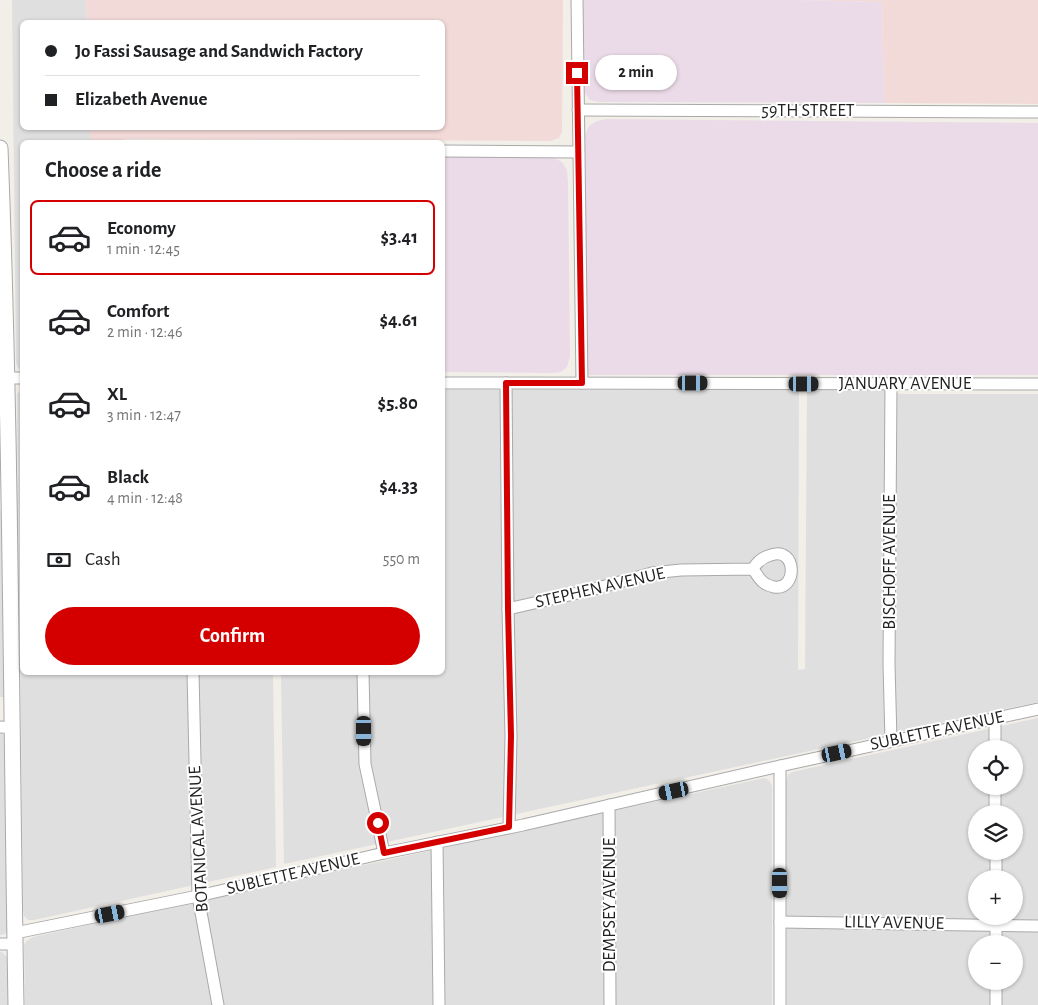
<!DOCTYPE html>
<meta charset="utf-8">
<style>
body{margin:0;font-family:"Alegreya Sans",sans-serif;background:#f6f6f6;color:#202124;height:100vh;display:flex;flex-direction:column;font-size:19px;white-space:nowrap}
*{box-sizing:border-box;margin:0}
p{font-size:16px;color:#757577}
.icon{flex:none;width:28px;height:28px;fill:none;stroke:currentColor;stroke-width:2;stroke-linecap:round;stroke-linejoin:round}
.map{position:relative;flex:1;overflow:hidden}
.drawer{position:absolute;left:20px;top:140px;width:425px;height:535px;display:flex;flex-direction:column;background:#fff;border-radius:8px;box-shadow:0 1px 4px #0004}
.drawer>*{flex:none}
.guide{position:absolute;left:20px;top:20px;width:425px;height:110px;border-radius:8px;box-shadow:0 1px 4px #0004;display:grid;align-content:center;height:110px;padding:0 25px;background:#fff}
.tools{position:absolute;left:968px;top:740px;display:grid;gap:10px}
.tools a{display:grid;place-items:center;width:55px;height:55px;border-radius:50%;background:#fff;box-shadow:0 1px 4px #0004;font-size:25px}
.end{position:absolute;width:22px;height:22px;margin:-11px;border:6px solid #d40000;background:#fff;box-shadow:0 0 0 2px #fff}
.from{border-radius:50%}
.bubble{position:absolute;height:35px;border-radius:18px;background:#fff;box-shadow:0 1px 4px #0004;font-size:16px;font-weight:700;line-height:35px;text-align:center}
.car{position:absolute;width:15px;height:30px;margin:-15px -8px;border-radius:6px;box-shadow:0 0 4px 1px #0007;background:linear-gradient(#222 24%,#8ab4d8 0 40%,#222 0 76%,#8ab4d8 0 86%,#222 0)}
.guide b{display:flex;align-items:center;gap:18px;height:48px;font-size:19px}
.guide b+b{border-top:1px solid #e0e0e0}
.guide i{width:12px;height:12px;background:#202124}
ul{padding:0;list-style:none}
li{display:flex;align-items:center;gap:15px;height:75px;margin:0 10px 8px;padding:0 15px;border:2px solid transparent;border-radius:8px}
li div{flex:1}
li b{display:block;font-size:19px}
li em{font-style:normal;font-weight:700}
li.selected{border-color:#d40000}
li>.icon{width:45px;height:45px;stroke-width:1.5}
h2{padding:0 25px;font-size:22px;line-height:60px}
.pay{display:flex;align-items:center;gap:12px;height:55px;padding:0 25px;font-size:19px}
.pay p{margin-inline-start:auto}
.action{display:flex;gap:10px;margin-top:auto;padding:10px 25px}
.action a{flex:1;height:58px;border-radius:30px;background:#d40000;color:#fff;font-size:20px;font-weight:700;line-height:58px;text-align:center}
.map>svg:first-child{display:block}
</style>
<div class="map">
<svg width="1038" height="1005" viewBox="0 0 1038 1005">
<rect width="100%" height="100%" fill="#f2efe9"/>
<g fill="#e0dfdf" fill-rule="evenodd">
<polygon points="12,0 86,0 87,22 22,22 22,128 90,128 90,139 93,142 22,142 22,370 18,368 16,363"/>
<polygon points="22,389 22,672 273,673 276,867 34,920 28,920 24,916 23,909 17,394"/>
<polygon points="807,389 878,389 902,394 1038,394 1038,702 284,864 281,673 442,672 443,390 799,390 798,670 805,669"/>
<polygon points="0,511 2,511 5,697 0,697"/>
<path d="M1038,718v287h-251l-1,-224 2,-6 4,-3zM976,749h38v37h-38zM976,814h38v37h-38zM976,879h38v37h-38zM976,944h38v37h-38z"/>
<polygon points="0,733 6,736 8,930 5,934 0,935"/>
<polygon points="764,778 769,780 772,786 772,1005 25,1005 24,944 28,940 33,937"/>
<polygon points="0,952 2,952 7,957 10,966 11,1005 0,1005"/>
</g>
<g fill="#f2dad9">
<polygon points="86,0 563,0 562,132 559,138 550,141 127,139 116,141 114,142 93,142 90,139 90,128 442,128 442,22 87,22"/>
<polygon points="796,0 1038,0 1038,104 884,103 882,2"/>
</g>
<g fill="#ebdbe8">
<polygon points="583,0 796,0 882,2 884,103 599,102 590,100 585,93 583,82"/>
<polygon points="606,119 1038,123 1038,375 587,375 585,135 589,126 597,121"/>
<polygon points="443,157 553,157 562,162 567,170 568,184 570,356 567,367 561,372 551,373 443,372"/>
</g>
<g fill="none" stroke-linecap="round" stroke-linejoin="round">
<g stroke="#a9a9a9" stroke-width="13">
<g id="minor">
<polyline points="577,0 582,383"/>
<polyline points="578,110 1038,112"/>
<polyline points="442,151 578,152"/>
<polyline points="7,378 22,378"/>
<polyline points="442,383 1038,384"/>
<polyline points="506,383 508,609 511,736 509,827"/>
<path d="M508,609l79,-18 65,-18 29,-3 72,-1c3,4 6,10 10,13 3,3 7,4 11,5 24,4 23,-41 -3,-32 -8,2 -14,7 -18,14"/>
<polyline points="193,672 198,896 218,1005"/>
<polyline points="363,672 365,764 384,853"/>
<polyline points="995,718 995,749"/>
<polyline points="0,727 13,728"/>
<polyline points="891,741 889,664 891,383"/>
<polyline points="780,766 780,1005"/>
<polyline points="995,786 995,814"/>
<polyline points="609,805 610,1005"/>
<polyline points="437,842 439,1005"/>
<polyline points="996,851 996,879"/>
<polyline points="996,916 996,944"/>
<polyline points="780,922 1038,926"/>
<polyline points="15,933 198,896 384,853 523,825 780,766 1038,709"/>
<polyline points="0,944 15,944"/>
<polyline points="996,981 996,1005"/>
</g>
</g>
<g stroke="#a9a9a9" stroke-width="17">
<path id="tertiary" d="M0,148c11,286 11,571 16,857"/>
</g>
<use href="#minor" stroke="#fff" stroke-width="11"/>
<use href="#tertiary" stroke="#fff" stroke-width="15"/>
</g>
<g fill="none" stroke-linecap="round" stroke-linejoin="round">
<polyline stroke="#d40000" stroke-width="6" points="378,823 384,853 509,827 511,736 508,609 506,383 582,383 577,73"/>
</g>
<g text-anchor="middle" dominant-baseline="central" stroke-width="4" stroke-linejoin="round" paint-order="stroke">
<g font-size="18" fill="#222" stroke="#fff">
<text x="808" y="111">59TH STREET</text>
<text x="905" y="384">JANUARY AVENUE</text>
<text transform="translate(890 562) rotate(-90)">BISCHOFF AVENUE</text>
<text transform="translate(600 588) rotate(-13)">STEPHEN AVENUE</text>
<text transform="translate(937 731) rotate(-12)">SUBLETTE AVENUE</text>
<text transform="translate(199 839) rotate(-93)">BOTANICAL AVENUE</text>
<text transform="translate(293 874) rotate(-13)">SUBLETTE AVENUE</text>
<text transform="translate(610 905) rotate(-90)">DEMPSEY AVENUE</text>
<text transform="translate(894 923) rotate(1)">LILLY AVENUE</text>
</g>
</g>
</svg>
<div class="tools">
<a><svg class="icon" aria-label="locate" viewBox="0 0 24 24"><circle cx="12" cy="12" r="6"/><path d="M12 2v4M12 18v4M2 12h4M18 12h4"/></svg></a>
<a><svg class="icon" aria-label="layers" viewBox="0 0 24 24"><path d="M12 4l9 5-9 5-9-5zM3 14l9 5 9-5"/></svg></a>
<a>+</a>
<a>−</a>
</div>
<i class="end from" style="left:378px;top:823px"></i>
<i class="end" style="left:577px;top:73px"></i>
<div class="bubble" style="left:595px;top:55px;width:82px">2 min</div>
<i class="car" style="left:693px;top:383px;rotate:90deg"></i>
<i class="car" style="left:804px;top:384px;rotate:90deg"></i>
<i class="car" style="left:364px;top:731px;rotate:180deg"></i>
<i class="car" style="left:837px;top:753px;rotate:78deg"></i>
<i class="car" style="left:674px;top:791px;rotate:258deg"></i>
<i class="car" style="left:780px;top:883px;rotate:180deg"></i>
<i class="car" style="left:110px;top:914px;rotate:79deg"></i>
<div class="guide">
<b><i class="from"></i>Jo Fassi Sausage and Sandwich Factory</b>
<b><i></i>Elizabeth Avenue</b>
</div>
<section class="drawer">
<h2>Choose a ride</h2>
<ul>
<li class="selected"><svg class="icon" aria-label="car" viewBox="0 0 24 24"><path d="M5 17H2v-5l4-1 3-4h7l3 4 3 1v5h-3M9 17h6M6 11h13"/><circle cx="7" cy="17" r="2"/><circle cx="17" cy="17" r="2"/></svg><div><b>Economy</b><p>1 min · 12:45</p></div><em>$3.41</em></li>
<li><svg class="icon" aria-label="car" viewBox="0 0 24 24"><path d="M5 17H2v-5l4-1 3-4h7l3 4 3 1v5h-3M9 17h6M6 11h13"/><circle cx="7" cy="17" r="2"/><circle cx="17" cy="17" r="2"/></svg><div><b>Comfort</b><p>2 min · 12:46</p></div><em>$4.61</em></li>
<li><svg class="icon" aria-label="car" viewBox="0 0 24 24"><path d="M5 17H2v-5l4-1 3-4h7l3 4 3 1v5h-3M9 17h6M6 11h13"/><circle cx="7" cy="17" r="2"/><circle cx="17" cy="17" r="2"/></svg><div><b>XL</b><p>3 min · 12:47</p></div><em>$5.80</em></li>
<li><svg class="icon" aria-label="car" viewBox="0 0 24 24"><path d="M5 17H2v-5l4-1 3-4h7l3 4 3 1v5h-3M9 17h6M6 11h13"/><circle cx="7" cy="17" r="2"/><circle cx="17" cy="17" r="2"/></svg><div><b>Black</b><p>4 min · 12:48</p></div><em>$4.33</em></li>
</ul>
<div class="pay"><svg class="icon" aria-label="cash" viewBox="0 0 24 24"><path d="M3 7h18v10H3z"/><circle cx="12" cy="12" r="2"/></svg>Cash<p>550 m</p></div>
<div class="action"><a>Confirm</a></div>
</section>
</div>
